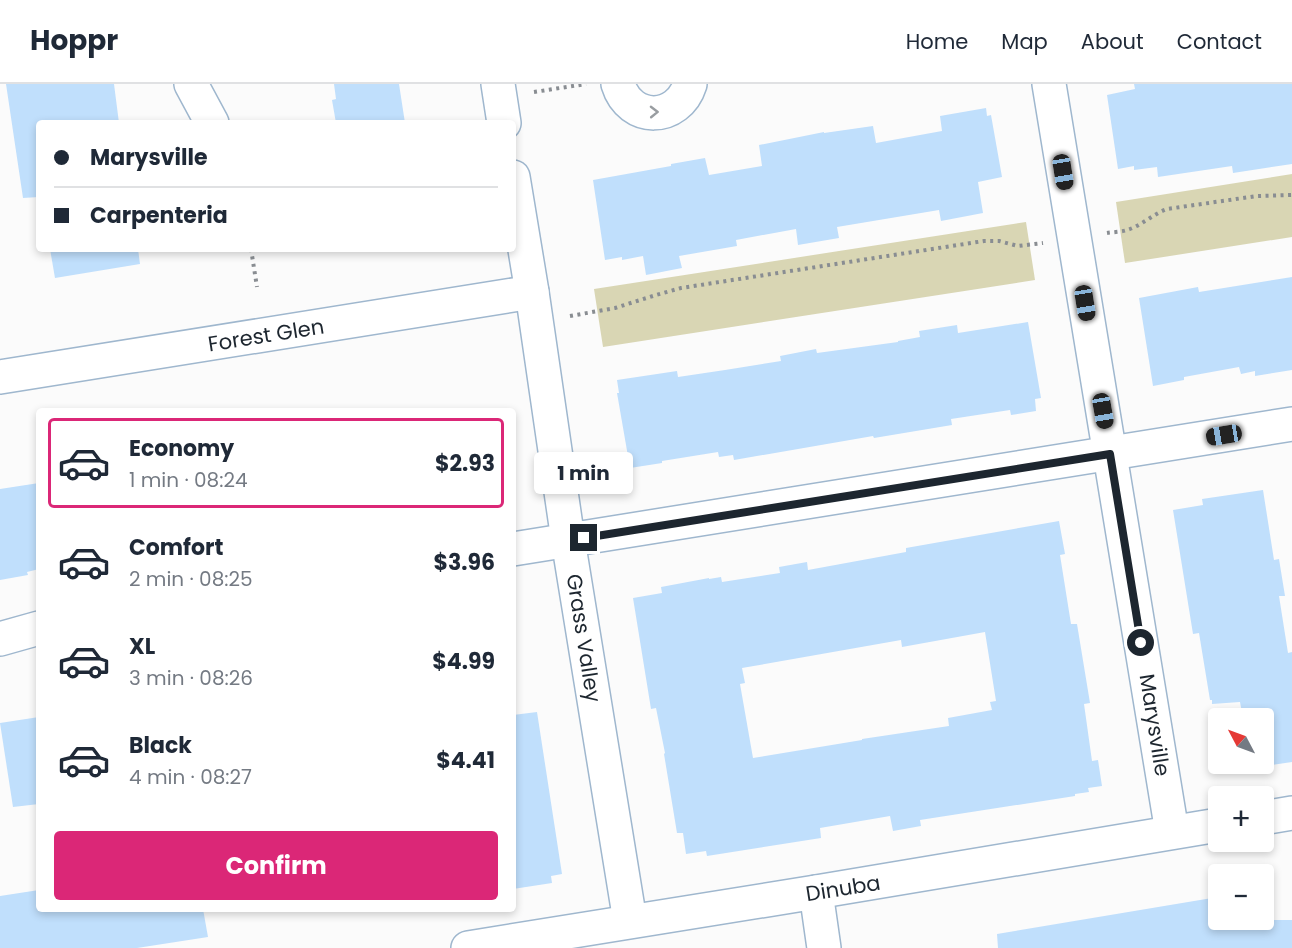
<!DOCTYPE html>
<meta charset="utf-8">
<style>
body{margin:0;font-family:Poppins,sans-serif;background:#f6f6f7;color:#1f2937;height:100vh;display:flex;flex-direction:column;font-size:22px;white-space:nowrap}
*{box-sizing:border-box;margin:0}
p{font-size:20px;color:#747a83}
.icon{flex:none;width:33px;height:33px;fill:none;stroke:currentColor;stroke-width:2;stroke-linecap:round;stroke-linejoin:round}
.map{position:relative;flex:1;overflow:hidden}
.panel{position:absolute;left:36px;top:324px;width:480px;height:504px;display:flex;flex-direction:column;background:#fff;border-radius:6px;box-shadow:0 3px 9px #0003}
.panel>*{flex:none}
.top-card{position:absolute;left:36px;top:36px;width:480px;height:132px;border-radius:6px;box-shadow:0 3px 9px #0003;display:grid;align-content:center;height:132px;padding:0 18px;background:#fff}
.needle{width:39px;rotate:311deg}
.controls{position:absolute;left:1208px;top:624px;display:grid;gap:12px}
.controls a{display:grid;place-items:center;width:66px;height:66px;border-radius:6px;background:#fff;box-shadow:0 3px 9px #0003;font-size:30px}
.end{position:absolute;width:27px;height:27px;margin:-14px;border:8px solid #1d262f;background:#fff;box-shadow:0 0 0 3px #fff}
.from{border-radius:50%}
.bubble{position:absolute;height:42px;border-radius:6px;background:#fff;box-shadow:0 3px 9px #0003;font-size:20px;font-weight:700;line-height:42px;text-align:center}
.car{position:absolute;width:18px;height:36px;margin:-18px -9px;border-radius:8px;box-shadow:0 0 4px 2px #0007;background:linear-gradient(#222 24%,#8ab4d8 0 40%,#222 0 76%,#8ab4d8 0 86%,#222 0)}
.top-card b{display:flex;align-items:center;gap:21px;height:57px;font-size:22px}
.top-card b+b{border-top:2px solid #e0e1e3}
.top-card i{width:15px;height:15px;background:#1f2937}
ul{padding:10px 0 0;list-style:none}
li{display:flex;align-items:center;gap:18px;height:90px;margin:0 12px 9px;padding:0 6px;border:3px solid transparent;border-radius:6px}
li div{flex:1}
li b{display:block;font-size:22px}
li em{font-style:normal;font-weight:700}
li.selected{border-color:#db2777}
li>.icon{width:54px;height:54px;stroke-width:1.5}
.cta{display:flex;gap:12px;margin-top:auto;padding:12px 18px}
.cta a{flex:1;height:69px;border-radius:6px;background:#db2777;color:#fff;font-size:24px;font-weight:700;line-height:69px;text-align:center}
header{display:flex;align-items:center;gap:36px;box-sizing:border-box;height:84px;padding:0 30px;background:#fff;border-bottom:2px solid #e0e1e3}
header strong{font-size:28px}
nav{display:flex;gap:33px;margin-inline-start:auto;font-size:21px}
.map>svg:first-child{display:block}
</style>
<header>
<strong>Hoppr</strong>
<nav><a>Home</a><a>Map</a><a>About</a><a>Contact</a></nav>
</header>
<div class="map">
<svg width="1292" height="864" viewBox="0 0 1292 864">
<rect width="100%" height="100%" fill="#fbfbfb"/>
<g fill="#d9d6b4">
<polygon points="1292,90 1292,153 1125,179 1116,118"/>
<polygon points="1026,138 1035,196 603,263 594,205"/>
</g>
<g fill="#c0dffc" fill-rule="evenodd">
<polygon points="6,0 114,0 119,39 39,39 39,113 23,114"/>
<polygon points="334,0 399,0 405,39 336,39 332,16 336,15"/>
<polygon points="1134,0 1292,0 1292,80 1233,89 1232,82 1158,93 1157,83 1134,86 1134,82 1118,85 1107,11 1135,5"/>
<polygon points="986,24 987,32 991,31 1002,93 978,98 983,129 941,137 939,126 837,143 839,154 798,161 796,145 736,156 737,162 679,172 682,184 646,191 643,172 622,176 622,173 605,176 593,96 671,82 671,80 705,74 709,91 762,82 759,61 824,48 824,49 873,42 876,59 942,47 940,32"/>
<polygon points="50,165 138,165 140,180 55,194"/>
<polygon points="1292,193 1292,286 1255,292 1255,287 1241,290 1239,283 1184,293 1184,296 1153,302 1139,214 1198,203 1199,208"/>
<polygon points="1028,238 1041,314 1035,315 1036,327 1011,331 1010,326 951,335 952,341 874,354 873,352 734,376 733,371 719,373 718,368 662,377 662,379 630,384 617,309 619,309 617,296 677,287 678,293 725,286 781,277 780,272 816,265 817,269 898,258 898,257 920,253 919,247 957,241 958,249"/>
<polygon points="39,399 39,485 27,488 28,491 0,496 0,405"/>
<polygon points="1263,406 1274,476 1279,475 1285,512 1279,512 1288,569 1292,568 1292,678 1251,684 1250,680 1263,680 1263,634 1243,634 1240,618 1212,620 1212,616 1210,616 1199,549 1193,550 1173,426 1203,421 1202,415"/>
<path d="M1059,437l6,33 -5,1 11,69h6l13,79 -6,1 8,57 6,-1 4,26 -14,2 1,4 -14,2v2l-155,24 1,6 -28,5 -3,-15 -70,12 1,10 -114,18 -1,-5 -20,3 -3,-21h-6l-13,-79 1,-1 -9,-45 -5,1 -18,-111 29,-5 -1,-6 48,-9v1l12,-2 1,5 58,-9 -1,-6 28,-5 1,8 98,-18v-4zM985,548l11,69 -6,1 2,8 -44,8 1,8 -87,13v1l-109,18 -13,-74 5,-1 -3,-15 159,-28 1,7z"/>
<polygon points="537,628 562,790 551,792 552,799 513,805 513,631"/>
<polygon points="39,633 39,720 13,723 0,639"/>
<polygon points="39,806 39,825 203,825 208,853 137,864 0,864 0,812"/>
<polygon points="1218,813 1218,836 1292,836 1292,864 998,864 997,850"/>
</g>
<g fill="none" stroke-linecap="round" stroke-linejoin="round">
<g stroke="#9fb7ce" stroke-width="36">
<g id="street">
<polyline points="191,0 212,39"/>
<path d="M618,0c12,39 60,38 72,0"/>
<polyline points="1049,0 1172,748"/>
<polyline points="532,208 568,456 630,837"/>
<polyline points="513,465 1292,340"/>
<polyline points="0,555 39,544"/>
<polyline points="1263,734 1292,729"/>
<polyline points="816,808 824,864"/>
<polyline points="468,864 816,808 1218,741"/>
</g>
</g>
<g stroke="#9fb7ce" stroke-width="36">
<g id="secondary">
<polyline points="498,0 504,39"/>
<polyline points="0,293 532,208 513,93"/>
</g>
</g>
<g stroke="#898d92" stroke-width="4" stroke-dasharray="3 4.5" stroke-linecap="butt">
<polyline points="534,8 586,0"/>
<path d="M1107,149c6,-1 14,-1 20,-3 14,-4 26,-16 40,-21l90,-13 35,-1"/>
<polyline points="251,165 257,203"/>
<polyline points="570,232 615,224 656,211 681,204 984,157 999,157 1018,162 1043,159"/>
</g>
<use href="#street" stroke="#fff" stroke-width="33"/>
<use href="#secondary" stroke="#fff" stroke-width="33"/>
</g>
<defs><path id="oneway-chevron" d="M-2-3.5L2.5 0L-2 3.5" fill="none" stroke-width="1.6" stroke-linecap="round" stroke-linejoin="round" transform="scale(1.5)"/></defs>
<use stroke="#999da1" href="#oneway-chevron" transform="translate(654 28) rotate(-1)"/>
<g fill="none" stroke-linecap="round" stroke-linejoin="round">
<polyline stroke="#1d262f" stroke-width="8" points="584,454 1110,370 1141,559"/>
</g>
<g text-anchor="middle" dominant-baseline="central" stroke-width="5" stroke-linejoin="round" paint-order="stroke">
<g font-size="21" fill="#1d262f" stroke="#fff">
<text transform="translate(266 251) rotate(-9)">Forest Glen</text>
<text transform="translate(584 554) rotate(81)">Grass Valley</text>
<text transform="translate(1155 641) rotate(81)">Marysville</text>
<text transform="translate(843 804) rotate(-9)">Dinuba</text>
</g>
</g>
</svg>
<div class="controls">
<a><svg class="needle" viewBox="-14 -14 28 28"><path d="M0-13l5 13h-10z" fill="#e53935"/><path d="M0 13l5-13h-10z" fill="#747a83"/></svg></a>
<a>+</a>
<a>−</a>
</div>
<i class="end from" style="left:1141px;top:559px"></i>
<i class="end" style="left:584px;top:454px"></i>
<div class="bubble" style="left:534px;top:368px;width:99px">1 min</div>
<i class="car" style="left:1063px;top:88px;rotate:171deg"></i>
<i class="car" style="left:1085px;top:219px;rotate:171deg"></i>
<i class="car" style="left:1103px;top:327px;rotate:170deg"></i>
<i class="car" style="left:1224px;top:351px;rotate:261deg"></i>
<div class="top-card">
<b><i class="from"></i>Marysville</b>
<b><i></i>Carpenteria</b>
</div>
<section class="panel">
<ul>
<li class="selected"><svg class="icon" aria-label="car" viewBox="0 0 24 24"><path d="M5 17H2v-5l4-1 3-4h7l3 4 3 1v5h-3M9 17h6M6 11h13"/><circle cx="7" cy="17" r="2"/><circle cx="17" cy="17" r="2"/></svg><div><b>Economy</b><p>1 min · 08:24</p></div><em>$2.93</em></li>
<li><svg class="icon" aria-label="car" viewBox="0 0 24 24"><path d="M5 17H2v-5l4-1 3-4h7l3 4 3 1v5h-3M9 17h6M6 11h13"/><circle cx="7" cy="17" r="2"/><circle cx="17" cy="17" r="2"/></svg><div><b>Comfort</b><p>2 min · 08:25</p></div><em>$3.96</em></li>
<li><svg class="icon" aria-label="car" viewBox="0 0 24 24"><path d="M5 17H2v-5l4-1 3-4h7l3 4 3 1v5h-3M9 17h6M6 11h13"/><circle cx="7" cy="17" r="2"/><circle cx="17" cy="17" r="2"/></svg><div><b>XL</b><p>3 min · 08:26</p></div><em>$4.99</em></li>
<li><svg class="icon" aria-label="car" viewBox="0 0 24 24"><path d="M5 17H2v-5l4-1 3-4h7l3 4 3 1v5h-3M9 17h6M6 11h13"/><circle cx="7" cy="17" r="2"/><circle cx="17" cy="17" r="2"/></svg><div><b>Black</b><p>4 min · 08:27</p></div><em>$4.41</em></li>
</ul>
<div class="cta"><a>Confirm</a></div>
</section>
</div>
